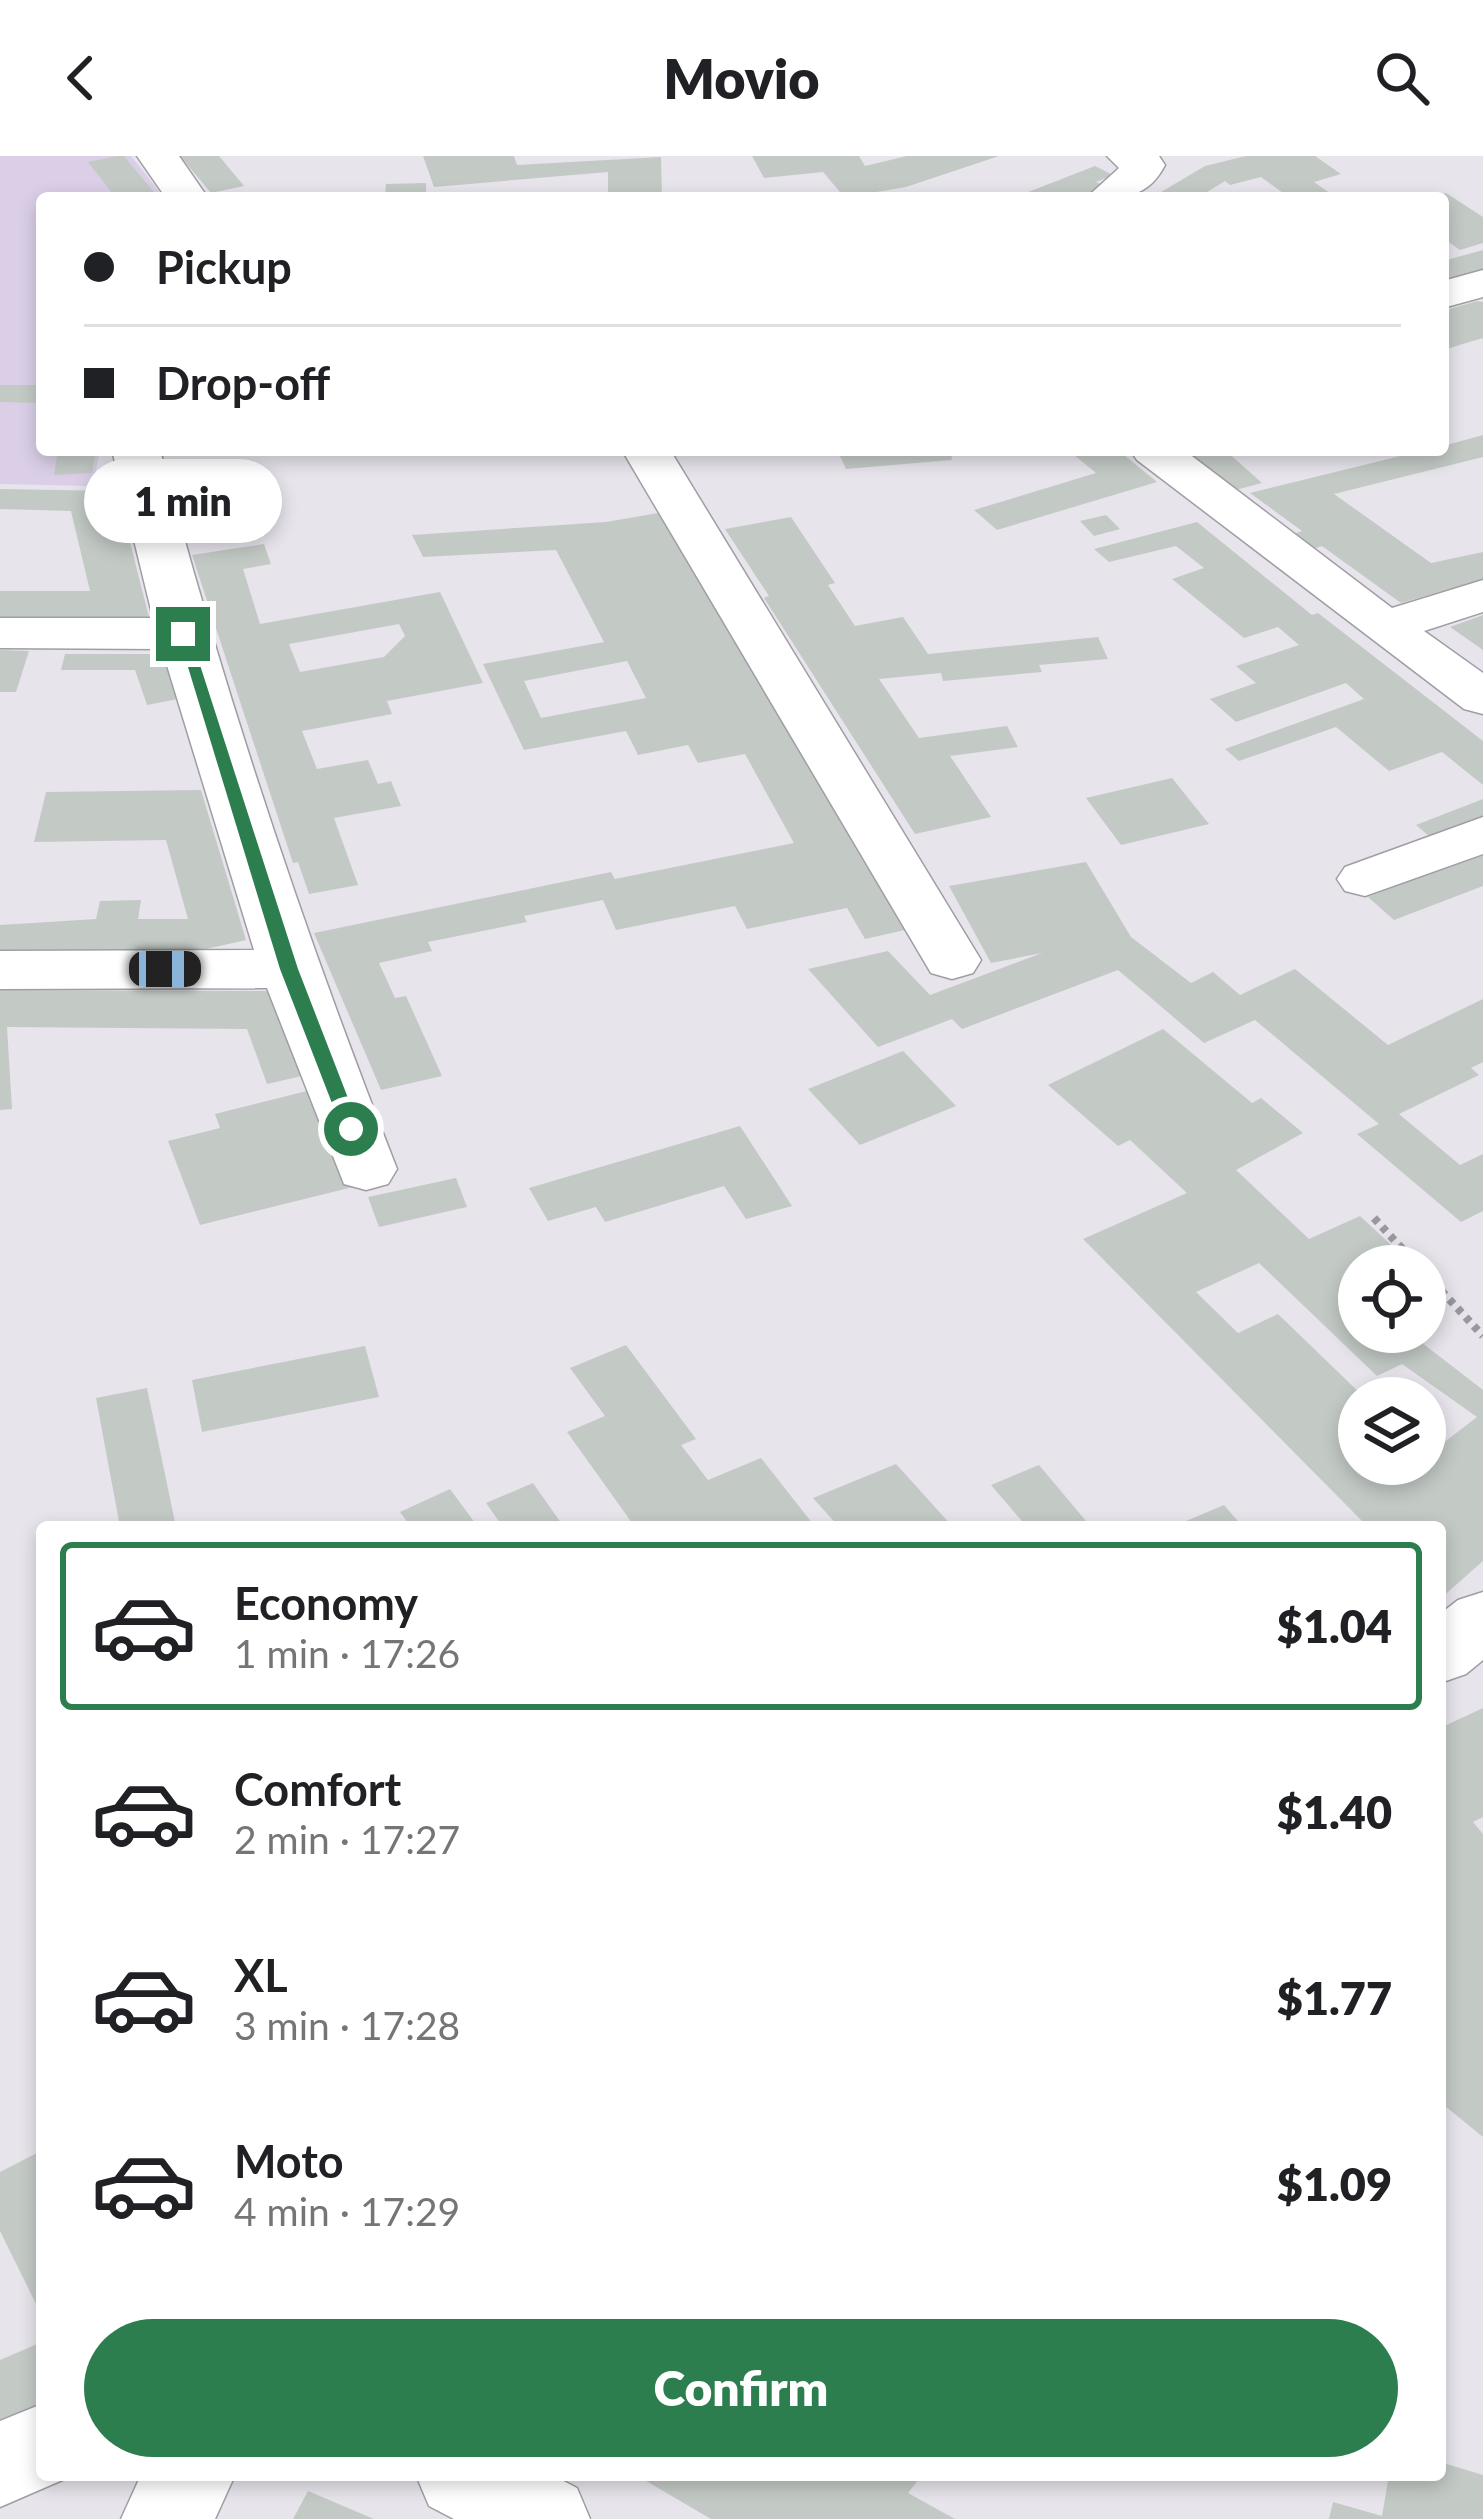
<!DOCTYPE html>
<meta charset="utf-8">
<style>
body{margin:0;font-family:Lato,sans-serif;background:#f2f2f2;color:#202124;height:100vh;display:flex;flex-direction:column;font-size:45px;white-space:nowrap}
*{box-sizing:border-box;margin:0}
p{font-size:39px;color:#757577}
.icon{flex:none;width:66px;height:66px;fill:none;stroke:currentColor;stroke-width:2;stroke-linecap:round;stroke-linejoin:round}
.map{position:relative;flex:1;overflow:hidden}
.side{position:absolute;left:36px;top:1365px;width:1410px;height:960px;display:flex;flex-direction:column;background:#fff;border-radius:12px;box-shadow:0 6px 18px #0003}
.side>*{flex:none}
.guide{position:absolute;left:36px;top:36px;width:1413px;height:264px;border-radius:12px;box-shadow:0 6px 18px #0003;display:grid;align-content:center;height:264px;padding:0 48px;background:#fff}
.fabs{position:absolute;left:1338px;top:1089px;display:grid;gap:24px}
.fabs a{display:grid;place-items:center;width:108px;height:108px;border-radius:50%;background:#fff;box-shadow:0 6px 18px #0003;font-size:60px}
.end{position:absolute;width:54px;height:54px;margin:-27px;border:15px solid #2d7e4f;background:#fff;box-shadow:0 0 0 6px #fff}
.from{border-radius:50%}
.bubble{position:absolute;height:84px;border-radius:42px;background:#fff;box-shadow:0 6px 18px #0003;font-size:39px;font-weight:800;line-height:84px;text-align:center}
.car{position:absolute;width:36px;height:72px;margin:-36px -18px;border-radius:15px;box-shadow:0 0 9px 3px #0007;background:linear-gradient(#222 24%,#8ab4d8 0 40%,#222 0 76%,#8ab4d8 0 86%,#222 0)}
.guide b{display:flex;align-items:center;gap:42px;height:114px;font-size:45px}
.guide b+b{border-top:3px solid #e0e0e0}
.guide i{width:30px;height:30px;background:#202124}
ul{padding:21px 0 0;list-style:none}
li{display:flex;align-items:center;gap:36px;height:168px;margin:0 24px 18px;padding:0 24px;border:6px solid transparent;border-radius:12px}
li div{flex:1}
li b{display:block;font-size:45px}
li em{font-style:normal;font-weight:800}
li.selected{border-color:#2d7e4f}
li>.icon{width:108px;height:108px;stroke-width:1.5}
.cta{display:flex;gap:24px;margin-top:auto;padding:24px 48px}
.cta a{flex:1;height:138px;border-radius:72px;background:#2d7e4f;color:#fff;font-size:48px;font-weight:800;line-height:138px;text-align:center}
header{display:flex;justify-content:space-between;align-items:center;height:156px;padding:0 48px;background:#fff;font-size:54px;font-weight:800}
.map>svg:first-child{display:block}
</style>
<header><svg class="icon" aria-label="back" viewBox="0 0 24 24"><path d="M15 5l-7 7 7 7"/></svg>Movio<svg class="icon" aria-label="search" viewBox="0 0 24 24"><circle cx="10" cy="10" r="6"/><path d="M15 15l6 6"/></svg></header>
<div class="map">
<svg width="1483" height="2363" viewBox="0 0 1483 2363">
<rect width="100%" height="100%" fill="#e7e4ec"/>
<polygon fill="#dacfe7" points="0,0 131,0 164,42 42,42 42,294 100,294 93,330 0,328"/>
<g fill="#c3cac5" fill-rule="evenodd">
<polygon points="117,0 124,0 159,42 116,42 88,6"/>
<polygon points="180,0 219,0 244,30 211,37"/>
<polygon points="423,0 514,0 517,9 661,1 662,42 608,42 608,16 434,31"/>
<polygon points="752,0 859,0 865,10 907,0 999,0 906,31 871,37 875,42 845,42 823,16 764,22"/>
<polygon points="1246,0 1315,0 1341,18 1314,26 1337,42 1290,42 1261,21 1230,29 1225,25 1197,42 1151,42 1205,10"/>
<polygon points="1095,10 1113,19 1096,26 1108,32 1093,42 1013,42"/>
<polygon points="426,27 426,42 385,42 386,28"/>
<polygon points="1446,37 1483,61 1483,87 1460,94 1443,82 1443,42 1434,41"/>
<polygon points="1483,94 1483,118 1443,129 1443,105"/>
<polygon points="1477,145 1483,146 1483,182 1443,194 1443,155"/>
<polygon points="0,229 42,229 42,247 0,246"/>
<polygon points="1483,279 1483,301 1334,338 1431,407 1483,396 1483,423 1401,447 1322,390 1308,395 1288,380 1302,375 1250,337 1425,294 1443,294 1443,290"/>
<polygon points="58,294 96,294 92,317 54,319"/>
<polygon points="874,294 951,294 952,304 846,313 839,298"/>
<polygon points="1068,294 1118,294 1157,326 997,374 974,354 1096,317"/>
<polygon points="1181,294 1225,294 1262,327 1228,336"/>
<polygon points="0,333 117,335 150,465 0,463 0,435 90,435 71,355 0,353"/>
<path d="M664,356l241,418 -40,9 -18,-31 -100,21 -12,-23 -119,24 -13,-30 -79,16 3,6 -99,20 4,9 -53,12 16,35 11,-2 36,80 -61,14 -67,-157 297,-61 4,7 179,-36 -49,-89 -47,9 -10,-18 -50,10 -12,-24 -102,19 -41,-86 121,-22 -48,-92 -133,7 -11,-22 194,-13zM627,505l19,37 -105,20 -17,-37z"/>
<polygon points="1106,359 1120,373 1094,380 1080,365"/>
<polygon points="791,361 835,427 828,429 855,470 903,461 928,498 1098,481 1108,503 1039,509 1042,516 943,525 941,517 879,523 919,582 1007,570 1018,591 950,600 991,661 915,678 764,442 769,440 725,373"/>
<polygon points="1197,366 1312,459 1318,457 1483,585 1483,629 1442,596 1389,615 1336,571 1239,605 1225,593 1364,543 1346,527 1236,566 1210,543 1256,527 1236,510 1299,489 1278,471 1244,482 1172,423 1204,412 1176,390 1109,406 1094,393"/>
<path d="M264,388l7,20 -28,5 17,55 180,-32 43,91 -96,18 5,13 -90,17 15,38 51,-9 10,24 13,-3 10,25 -67,12 24,67 -49,9 -11,-32 -5,1 -101,-308zM399,468l6,12 -21,21 -84,15 -11,-28z"/>
<polygon points="1483,459 1483,494 1450,471"/>
<polygon points="0,494 29,495 16,536 0,536"/>
<polygon points="65,498 162,498 178,543 147,549 135,514 61,514"/>
<polygon points="1172,622 1209,668 1121,689 1086,642"/>
<polygon points="201,634 246,784 206,793 0,794 0,769 96,763 100,745 141,744 138,763 188,763 166,684 34,686 46,636"/>
<polygon points="1483,643 1483,676 1443,692 1416,669"/>
<polygon points="1483,697 1483,730 1394,764 1368,741"/>
<polygon points="1086,706 1131,781 1191,827 1213,816 1240,839 1295,813 1388,889 1483,843 1483,906 1471,912 1479,919 1399,958 1460,1009 1483,998 1483,1055 1461,1066 1357,978 1379,968 1255,864 1204,887 1118,814 962,873 952,863 878,891 808,813 888,795 930,839 1042,797 991,807 949,730"/>
<polygon points="0,834 283,835 315,917 267,928 247,873 7,871 12,953 0,954"/>
<path d="M1163,873l89,74 9,-5 42,35 -67,37 73,69 51,-23 54,50h-55v66h49l75,58v171l-43,38v-72h-72l-285,-288 104,-46 -57,-53 -12,6 -70,-61zM1259,1107l118,113 25,-12 75,53 -52,40v7h-66v-66h6l-87,-84 -40,19 -42,-41z"/>
<polygon points="903,895 956,950 860,989 808,933"/>
<polygon points="311,934 353,1031 200,1069 168,985 220,972 215,958"/>
<polygon points="740,970 792,1050 746,1063 724,1030 605,1066 596,1051 548,1065 529,1032"/>
<polygon points="456,1022 467,1051 379,1071 368,1041"/>
<polygon points="626,1189 696,1283 681,1289 708,1324 761,1302 813,1368 635,1371 567,1276 605,1260 570,1212"/>
<polygon points="365,1190 379,1241 202,1276 192,1224"/>
<polygon points="147,1232 176,1371 120,1371 96,1242"/>
<polygon points="896,1308 953,1371 839,1371 813,1342"/>
<polygon points="1039,1309 1091,1371 1027,1371 991,1329"/>
<polygon points="533,1327 564,1371 503,1371 486,1347"/>
<polygon points="450,1333 478,1371 411,1371 400,1356"/>
<polygon points="1224,1349 1243,1371 1172,1371"/>
<polygon points="1483,1552 1483,1661 1473,1666 1483,1678 1483,1981 1440,1946 1440,1572"/>
<polygon points="39,1996 42,2003 42,2160 0,2075 0,2016"/>
<polygon points="42,2186 42,2250 0,2269 0,2204"/>
<polygon points="1440,2306 1483,2319 1483,2363 1329,2363 1333,2346 1382,2360 1389,2319 1440,2319"/>
<polygon points="636,2319 922,2319 908,2337 955,2363 711,2363"/>
<polygon points="308,2335 374,2363 293,2363"/>
</g>
<g fill="none" stroke-linecap="round" stroke-linejoin="round">
<g stroke="#a09da5" stroke-width="3">
<g id="minor">
<polygon points="137,0 179,0 208,42 166,42"/>
<path d="M1107,0h52l6,9c-18,35 -44,33 -79,33l33,-30z"/>
<polygon points="1483,114 1483,141 1443,152 1443,125"/>
<path d="M112,294h48c65,245 144,483 237,719l-9,15 -22,6 -22,-6 -77,-196 -267,1v-38l254,-1 -92,-301 -162,-1v-30h153z"/>
<polygon points="622,294 670,294 981,804 973,817 952,823 931,817"/>
<polygon points="1130,294 1184,294 1392,452 1483,424 1483,456 1424,475 1483,517 1483,558 1464,553 1137,304"/>
<polygon points="1483,661 1483,698 1365,740 1345,735 1337,723 1345,711"/>
<polygon points="1483,1436 1483,1504 1466,1518 1440,1527 1440,1458 1458,1444"/>
<polygon points="42,2248 42,2319 74,2319 0,2351 0,2265"/>
<polygon points="141,2319 235,2319 215,2363 121,2363"/>
<polygon points="416,2319 552,2319 577,2332 590,2363 454,2363 429,2350"/>
</g>
</g>
<g stroke="#9a989e" stroke-width="8" stroke-dasharray="6 6" stroke-linecap="butt">
<polyline points="1374,1062 1418,1110"/>
<polyline points="1425,1117 1483,1180"/>
</g>
<use href="#minor" fill="#fff" fill-rule="evenodd"/>
</g>
<polygon fill="#2d7e4f" points="177,475 190,478 298,813 360,973 357,977 342,973 280,813"/>
</svg>
<div class="fabs">
<a><svg class="icon" aria-label="locate" viewBox="0 0 24 24"><circle cx="12" cy="12" r="6"/><path d="M12 2v4M12 18v4M2 12h4M18 12h4"/></svg></a>
<a><svg class="icon" aria-label="layers" viewBox="0 0 24 24"><path d="M12 4l9 5-9 5-9-5zM3 14l9 5 9-5"/></svg></a>
</div>
<i class="end from" style="left:351px;top:973px"></i>
<i class="end" style="left:183px;top:478px"></i>
<div class="bubble" style="left:84px;top:303px;width:198px">1 min</div>
<i class="car" style="left:165px;top:813px;rotate:90deg"></i>
<div class="guide">
<b><i class="from"></i>Pickup</b>
<b><i></i>Drop-off</b>
</div>
<section class="side">
<ul>
<li class="selected"><svg class="icon" aria-label="car" viewBox="0 0 24 24"><path d="M5 17H2v-5l4-1 3-4h7l3 4 3 1v5h-3M9 17h6M6 11h13"/><circle cx="7" cy="17" r="2"/><circle cx="17" cy="17" r="2"/></svg><div><b>Economy</b><p>1 min · 17:26</p></div><em>$1.04</em></li>
<li><svg class="icon" aria-label="car" viewBox="0 0 24 24"><path d="M5 17H2v-5l4-1 3-4h7l3 4 3 1v5h-3M9 17h6M6 11h13"/><circle cx="7" cy="17" r="2"/><circle cx="17" cy="17" r="2"/></svg><div><b>Comfort</b><p>2 min · 17:27</p></div><em>$1.40</em></li>
<li><svg class="icon" aria-label="car" viewBox="0 0 24 24"><path d="M5 17H2v-5l4-1 3-4h7l3 4 3 1v5h-3M9 17h6M6 11h13"/><circle cx="7" cy="17" r="2"/><circle cx="17" cy="17" r="2"/></svg><div><b>XL</b><p>3 min · 17:28</p></div><em>$1.77</em></li>
<li><svg class="icon" aria-label="car" viewBox="0 0 24 24"><path d="M5 17H2v-5l4-1 3-4h7l3 4 3 1v5h-3M9 17h6M6 11h13"/><circle cx="7" cy="17" r="2"/><circle cx="17" cy="17" r="2"/></svg><div><b>Moto</b><p>4 min · 17:29</p></div><em>$1.09</em></li>
</ul>
<div class="cta"><a>Confirm</a></div>
</section>
</div>
